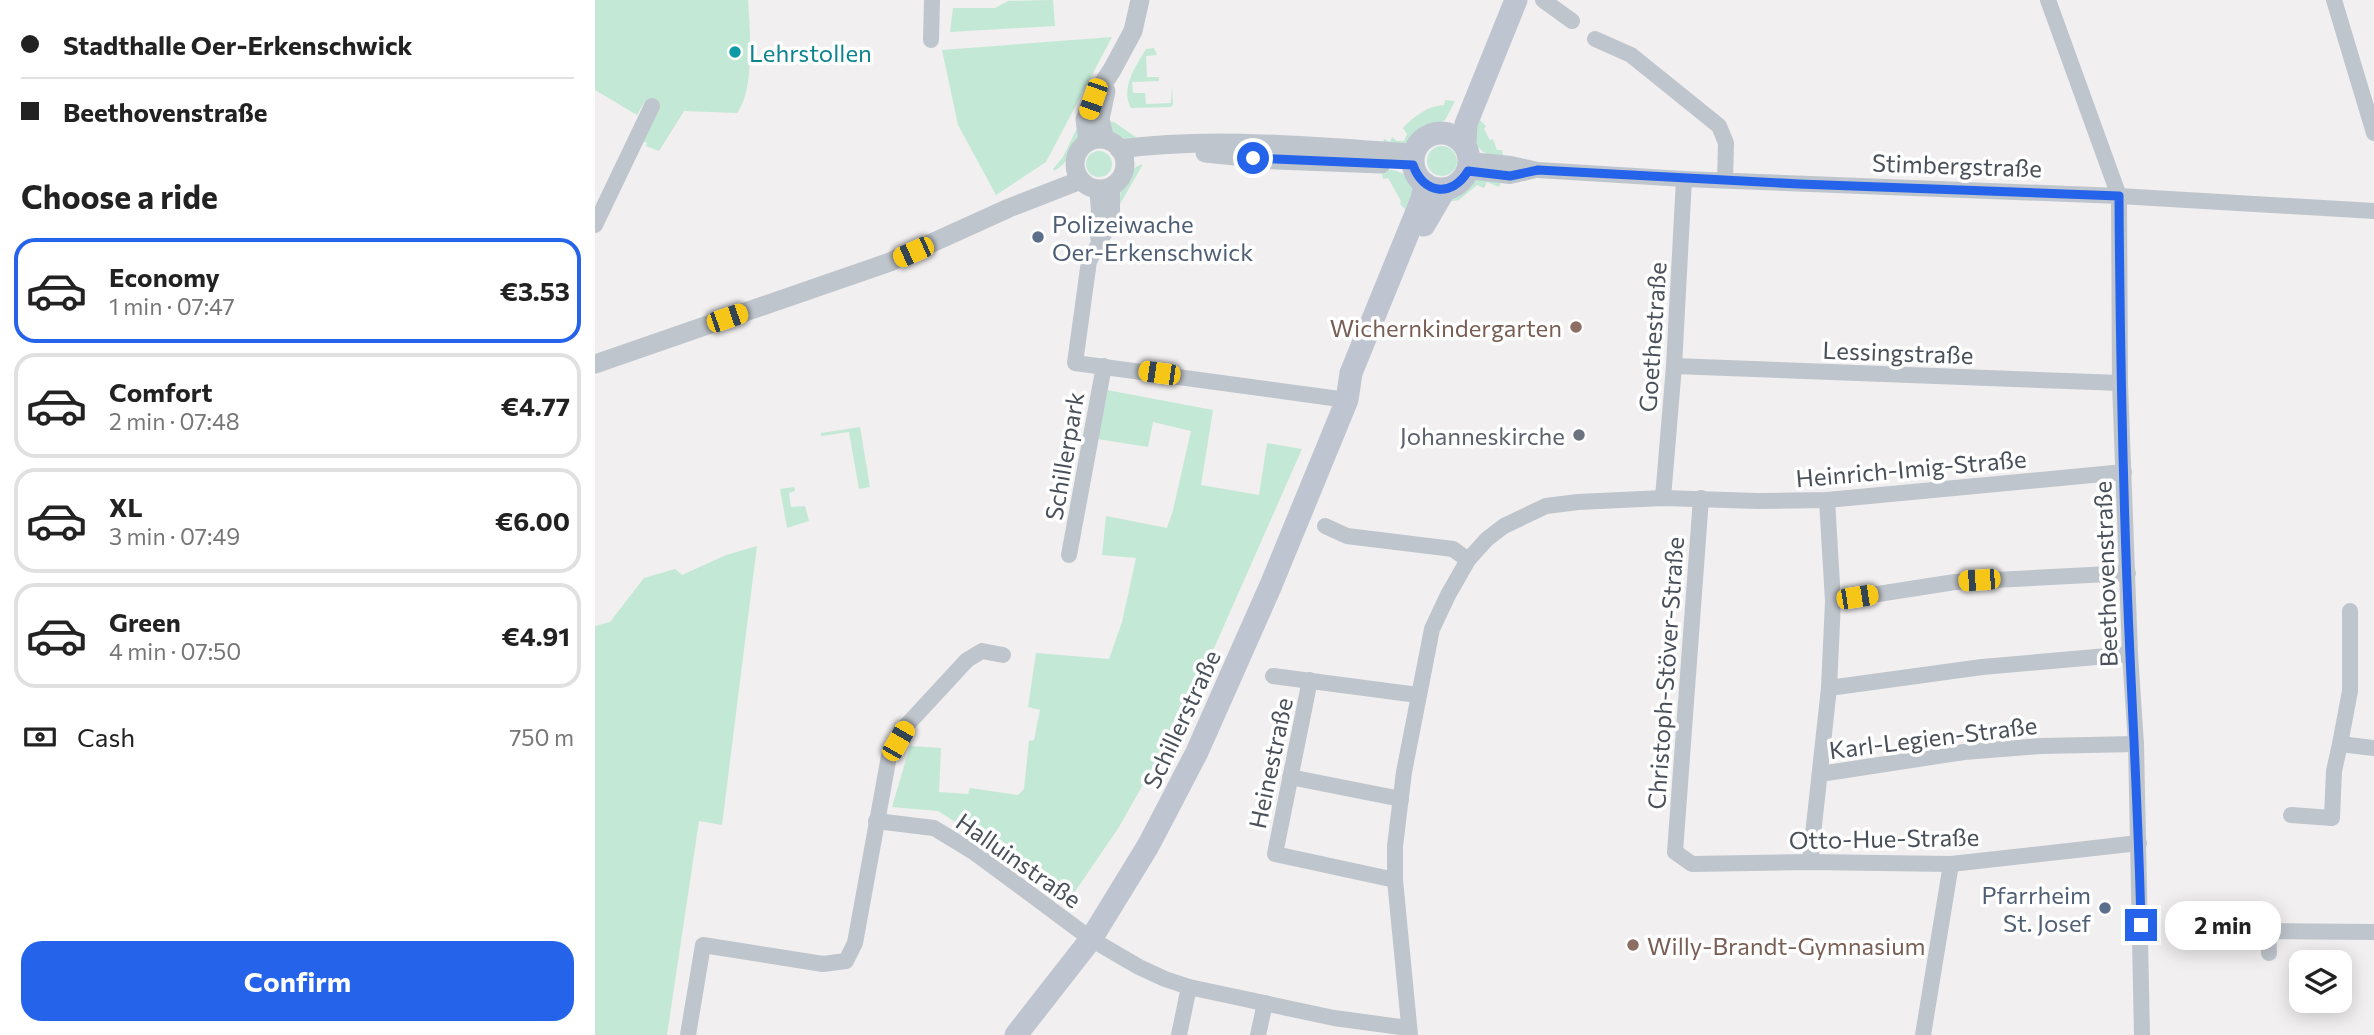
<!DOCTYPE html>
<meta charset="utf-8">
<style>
body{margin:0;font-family:Commissioner,sans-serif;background:#f2f2f2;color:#222;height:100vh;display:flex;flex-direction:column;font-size:26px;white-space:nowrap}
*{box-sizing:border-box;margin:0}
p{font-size:23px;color:#767676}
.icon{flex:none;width:38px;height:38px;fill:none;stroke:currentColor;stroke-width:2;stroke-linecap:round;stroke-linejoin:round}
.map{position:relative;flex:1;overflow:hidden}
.panel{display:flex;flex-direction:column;background:#fff;width:595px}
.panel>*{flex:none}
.top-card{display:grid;align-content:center;height:154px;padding:0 21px;background:#fff}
.tools{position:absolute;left:1694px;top:950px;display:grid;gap:14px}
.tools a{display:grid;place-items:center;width:63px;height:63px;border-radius:14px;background:#fff;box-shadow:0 4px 18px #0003;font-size:35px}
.end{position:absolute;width:32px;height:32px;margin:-16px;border:9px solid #2563eb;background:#fff;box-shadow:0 0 0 4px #fff}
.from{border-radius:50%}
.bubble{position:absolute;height:49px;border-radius:21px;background:#fff;box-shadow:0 4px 18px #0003;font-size:23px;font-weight:700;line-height:49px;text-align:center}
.car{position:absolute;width:21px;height:42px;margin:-21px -10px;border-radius:9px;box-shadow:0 0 5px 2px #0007;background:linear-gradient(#f5c518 24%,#345 0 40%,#f5c518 0 76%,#345 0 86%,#f5c518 0)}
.top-card b{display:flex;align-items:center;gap:24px;height:66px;font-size:26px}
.top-card b+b{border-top:2px solid #e0e0e0}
.top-card i{width:18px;height:18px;background:#222}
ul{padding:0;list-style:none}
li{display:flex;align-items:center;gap:21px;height:105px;margin:0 14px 10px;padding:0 7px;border:4px solid #e0e0e0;border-radius:21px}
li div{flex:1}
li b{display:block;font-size:26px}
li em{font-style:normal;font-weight:700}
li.current{border-color:#2563eb}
li>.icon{width:63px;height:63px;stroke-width:1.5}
h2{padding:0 21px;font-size:32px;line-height:84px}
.pay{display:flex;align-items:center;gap:18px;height:77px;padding:0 21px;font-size:26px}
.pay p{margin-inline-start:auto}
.action{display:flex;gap:14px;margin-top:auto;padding:14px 21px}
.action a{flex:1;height:80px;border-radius:21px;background:#2563eb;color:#fff;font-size:28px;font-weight:700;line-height:80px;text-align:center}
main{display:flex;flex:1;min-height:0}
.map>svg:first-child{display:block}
</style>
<main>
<section class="panel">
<div class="top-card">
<b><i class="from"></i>Stadthalle Oer-Erkenschwick</b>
<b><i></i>Beethovenstraße</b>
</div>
<h2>Choose a ride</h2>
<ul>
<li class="current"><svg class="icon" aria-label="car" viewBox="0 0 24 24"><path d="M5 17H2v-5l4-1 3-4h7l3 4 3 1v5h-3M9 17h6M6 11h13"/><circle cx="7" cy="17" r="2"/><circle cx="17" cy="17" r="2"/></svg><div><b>Economy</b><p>1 min · 07:47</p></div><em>€3.53</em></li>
<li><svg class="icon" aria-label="car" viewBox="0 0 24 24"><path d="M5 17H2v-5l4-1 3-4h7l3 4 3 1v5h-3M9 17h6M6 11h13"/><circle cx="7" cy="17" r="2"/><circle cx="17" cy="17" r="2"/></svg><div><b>Comfort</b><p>2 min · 07:48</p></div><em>€4.77</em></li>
<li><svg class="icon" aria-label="car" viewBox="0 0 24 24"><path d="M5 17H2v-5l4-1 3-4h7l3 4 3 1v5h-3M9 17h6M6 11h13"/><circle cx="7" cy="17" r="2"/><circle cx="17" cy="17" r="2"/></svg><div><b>XL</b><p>3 min · 07:49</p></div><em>€6.00</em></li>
<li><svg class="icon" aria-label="car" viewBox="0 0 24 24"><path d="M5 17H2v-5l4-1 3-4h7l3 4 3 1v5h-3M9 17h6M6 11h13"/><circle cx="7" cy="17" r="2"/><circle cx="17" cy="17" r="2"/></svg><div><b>Green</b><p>4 min · 07:50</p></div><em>€4.91</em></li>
</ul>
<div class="pay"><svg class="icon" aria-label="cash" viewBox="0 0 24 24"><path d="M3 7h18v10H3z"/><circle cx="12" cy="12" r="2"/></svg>Cash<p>750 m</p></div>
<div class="action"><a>Confirm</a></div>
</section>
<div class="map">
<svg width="1779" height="1035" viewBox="0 0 1779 1035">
<rect width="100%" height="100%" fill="#f1efef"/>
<g fill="#c3e9d6">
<path d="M0,0h153c2,29 7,90 -11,113l-53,-2 -25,40 -13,-5 1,-3 -5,-2 16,-33 -14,-5 -7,12 -42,-25z"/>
<polygon points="458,0 460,26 355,32 358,8 400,8 413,1"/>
<polygon points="517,37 451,162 401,195 363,125 347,50"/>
<path d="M559,48l3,7 -11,1 1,21h12v4l-27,1 1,11h12l1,11 25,-1 1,-17 1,19 -3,2 -39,1c-11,-20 5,-42 15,-59z"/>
<path d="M850,100l10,1 -10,19 -24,12 -14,13 -25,2 2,-8 6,3 2,-5 5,4h7l3,-7 -4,-6c11,-12 25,-22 41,-23z"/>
<path d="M882,117l9,9 -2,3 6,11 3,-1 4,11h5l2,9c-13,-2 -22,-6 -30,-16z"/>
<polygon points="513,121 519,122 542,138 522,139"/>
<path d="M482,128l3,4c-3,15 -12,31 -26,39l-1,-2 10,-12z"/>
<circle cx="847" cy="161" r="15"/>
<circle cx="504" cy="164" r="13"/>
<path d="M547,164v2l-22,38c-1,-17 5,-33 22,-40z"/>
<path d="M786,169c33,1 37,16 29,45l-10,-10 1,-3 -13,-23 -5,1z"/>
<polygon points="882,179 907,180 904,187 892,182 889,188 882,185 864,200 851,202"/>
<polygon points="512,390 618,410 606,485 664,495 672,443 707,449 597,698 524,827 477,896 343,811 297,807 315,746 346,748 344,792 373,794 375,788 423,795 429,789 434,741 439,740 445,710 433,707 441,653 514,659 527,622 541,558 507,555 511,516 572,528 578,510 596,431 558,422 553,447 503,439"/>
<polygon points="265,427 275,487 264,489 254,432 226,436 226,433"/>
<polygon points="199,487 200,491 194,493 196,507 210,506 214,521 192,528 185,489"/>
<polygon points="162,546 127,825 104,821 72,1035 0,1035 0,626 15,622 49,578 80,569 87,575 131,555"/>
</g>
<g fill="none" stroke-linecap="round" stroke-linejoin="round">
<g stroke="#bfc5cc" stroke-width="16">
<polyline points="948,0 977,21"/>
<polyline points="1453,0 1524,196 1525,383 1535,654 1541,744 1547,1035"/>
<polyline points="1739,0 1779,133"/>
<polyline points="1000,39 1036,55 1124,126 1131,143 1130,180"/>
<polyline points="336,40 337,0"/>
<polyline points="875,160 916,164 943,170 1089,179 1524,196 1779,211"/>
<polyline points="873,171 915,176 937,171"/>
<polyline points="517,185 517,210 513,227 494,261 480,363 752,400"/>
<polyline points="502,188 504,210 503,237"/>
<polyline points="0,225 57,106"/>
<polyline points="1079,366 1525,383"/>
<polyline points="1068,498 1079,366 1089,179"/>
<polyline points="1106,498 1080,852 1097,864 1215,862 1356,864 1544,843"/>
<polyline points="730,526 752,536 858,549 873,560"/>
<polyline points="474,555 509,366"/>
<polyline points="1238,601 1360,582 1533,573"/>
<polyline points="678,676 823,695"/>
<polyline points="715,680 680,854 800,880"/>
<polyline points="1234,688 1387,667 1535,654"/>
<polyline points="1745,744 1755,691 1755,611"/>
<polyline points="1225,774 1369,752 1446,746 1541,744"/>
<polyline points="695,777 806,799"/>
<polyline points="1696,815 1737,818 1739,771 1745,744 1779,748"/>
<polyline points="281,821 339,828 380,853 496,939 544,967 570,979 594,987 739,1018 813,1028"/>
<polyline points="1215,862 1234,688 1238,601 1232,500"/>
<polyline points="1672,912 1673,931 1779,932"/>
<polyline points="1673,931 1674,953"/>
<polyline points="93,1035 108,945 228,964 251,961 260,943 294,756 311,726 372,660 387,651 408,655"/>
<polyline points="584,1035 594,987"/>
<polyline points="663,1035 670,1003"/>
<polyline points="815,1035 800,880 800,846 809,772 837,629 853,595 873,560 892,539 909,526 951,506 983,502 1068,498 1163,501 1232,500 1529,472"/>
<polyline points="1328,1035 1356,864"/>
</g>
<g stroke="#bfc5cc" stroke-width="19">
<polyline points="510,139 505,119 511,91"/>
<circle cx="505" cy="164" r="25"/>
<polyline points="493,142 490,119 498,99 517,70 538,31 545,0"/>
<path d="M524,149c98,-13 197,-2 295,4"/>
<polyline points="610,153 681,160 786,164"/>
<polyline points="0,364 295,262 414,208 486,180"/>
</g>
<g stroke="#bfc5d0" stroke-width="23">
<circle cx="846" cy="161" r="28"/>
<polyline points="870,144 871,124 921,0"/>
<polyline points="829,225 850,189"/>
<polyline points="421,1035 496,939 553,846 575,804 602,752 676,585 752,400 756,373 827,199 830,184"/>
</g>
</g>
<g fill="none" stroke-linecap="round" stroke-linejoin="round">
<path stroke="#2563eb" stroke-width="9" d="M658,158l160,7c10,29 39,33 55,6l42,5 28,-6 261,14 320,12c1,153 4,306 11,460 4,89 9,179 11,269"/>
</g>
<circle fill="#0f9aa8" stroke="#fff" stroke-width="2.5" cx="140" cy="52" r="7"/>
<g fill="#5c6f8a" stroke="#fff" stroke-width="2.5">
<circle cx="443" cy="237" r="7"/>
<circle cx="1510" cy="908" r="7"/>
</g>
<g fill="#8d6e63" stroke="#fff" stroke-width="2.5">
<circle cx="981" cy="327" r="7"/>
<circle cx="1038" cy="945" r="7"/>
</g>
<circle fill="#6b7280" stroke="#fff" stroke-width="2.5" cx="984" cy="435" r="7"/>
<g text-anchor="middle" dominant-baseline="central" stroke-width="7" stroke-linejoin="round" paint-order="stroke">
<g font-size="24" fill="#0d838f" stroke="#fff" text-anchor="start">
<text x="154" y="52">Lehrstollen</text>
</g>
<g font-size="24" fill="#49505a" stroke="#fff">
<text transform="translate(1362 165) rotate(2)">Stimbergstraße</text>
<text transform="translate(1057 337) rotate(-86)">Goethestraße</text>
<text transform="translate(1303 352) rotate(2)">Lessingstraße</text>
<text transform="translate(469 456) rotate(-80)">Schillerpark</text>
<text transform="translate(1316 468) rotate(-5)">Heinrich-Imig-Straße</text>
<text transform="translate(1510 574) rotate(-92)">Beethovenstraße</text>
<text transform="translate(1070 673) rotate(-86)">Christoph-Stöver-Straße</text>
<text transform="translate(586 719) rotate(-65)">Schillerstraße</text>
<text transform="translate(1338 737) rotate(-7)">Karl-Legien-Straße</text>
<text transform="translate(675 763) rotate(-78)">Heinestraße</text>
<text transform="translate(1289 838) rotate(-1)">Otto-Hue-Straße</text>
<text transform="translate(424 860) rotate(35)">Halluinstraße</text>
</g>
<g font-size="24" fill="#4e5e75" stroke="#fff" text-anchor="start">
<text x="457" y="223">Polizeiwache<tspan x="457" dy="28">Oer-Erkenschwick</tspan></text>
<text x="1496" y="894" text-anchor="end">Pfarrheim<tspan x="1496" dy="28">St. Josef</tspan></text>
</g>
<g font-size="24" fill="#785e54" stroke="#fff" text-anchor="end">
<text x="967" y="327">Wichernkindergarten</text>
<text x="1052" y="945" text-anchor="start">Willy-Brandt-Gymnasium</text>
</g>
<g font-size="24" fill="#5b616d" stroke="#fff" text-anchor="end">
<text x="970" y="435">Johanneskirche</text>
</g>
</g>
</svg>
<div class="tools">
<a><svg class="icon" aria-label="layers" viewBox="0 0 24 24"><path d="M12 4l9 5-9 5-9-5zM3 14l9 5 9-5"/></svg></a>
</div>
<i class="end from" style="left:658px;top:158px"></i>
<i class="end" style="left:1546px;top:925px"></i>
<div class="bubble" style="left:1570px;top:901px;width:116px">2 min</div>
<i class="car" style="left:498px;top:99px;rotate:199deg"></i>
<i class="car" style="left:318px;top:252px;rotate:246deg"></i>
<i class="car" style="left:132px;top:318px;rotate:71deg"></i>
<i class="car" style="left:564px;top:373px;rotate:278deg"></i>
<i class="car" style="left:1384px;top:580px;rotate:266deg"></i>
<i class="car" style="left:1262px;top:597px;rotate:81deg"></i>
<i class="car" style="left:303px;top:741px;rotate:30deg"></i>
</div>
</main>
